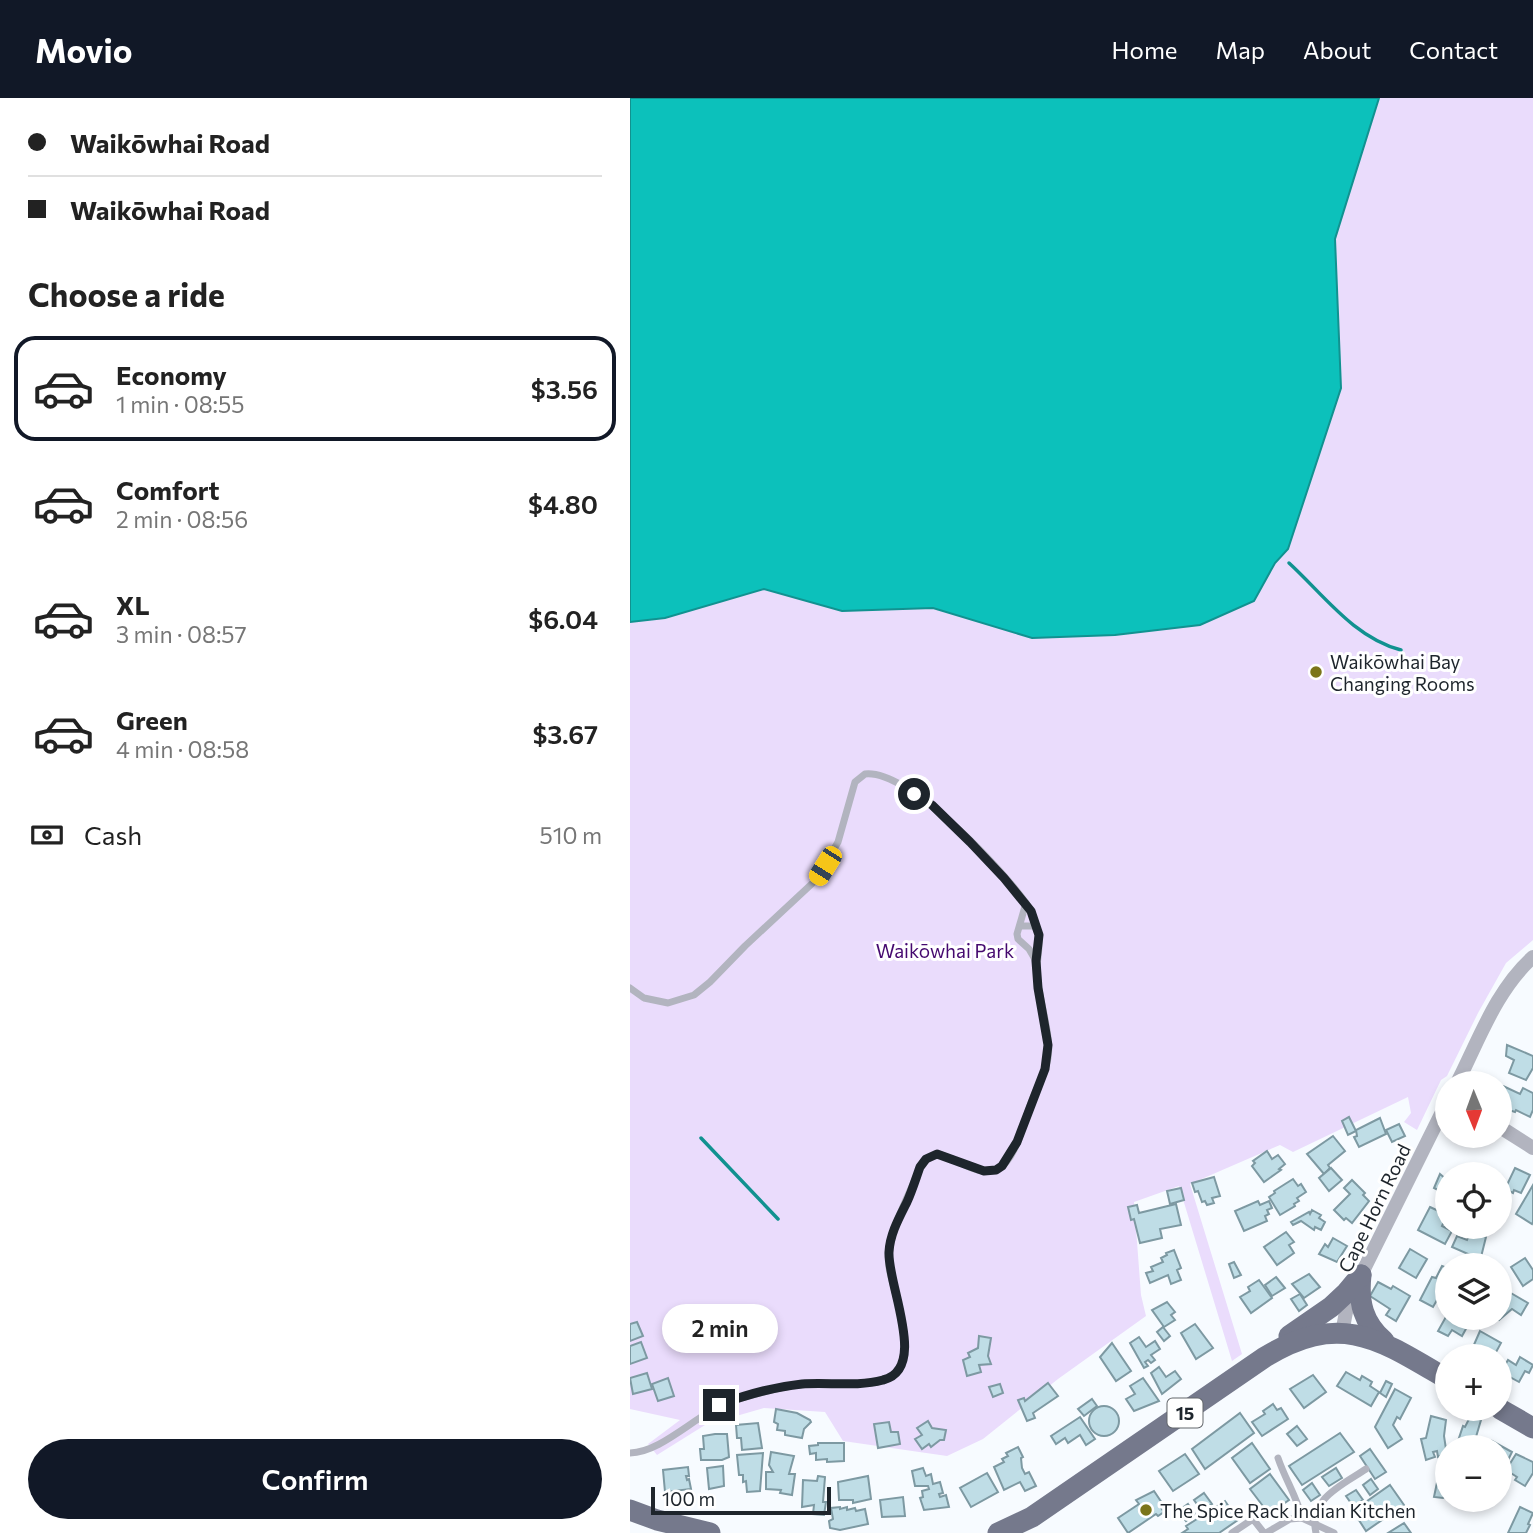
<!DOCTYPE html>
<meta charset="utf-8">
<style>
body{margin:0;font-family:Commissioner,sans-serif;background:#f6f6f6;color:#222;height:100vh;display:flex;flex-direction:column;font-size:26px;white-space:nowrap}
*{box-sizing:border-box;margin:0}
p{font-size:23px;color:#767676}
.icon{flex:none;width:38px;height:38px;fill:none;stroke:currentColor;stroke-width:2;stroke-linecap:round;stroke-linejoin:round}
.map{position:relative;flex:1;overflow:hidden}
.details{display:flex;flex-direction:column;background:#fff;width:630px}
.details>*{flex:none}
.hud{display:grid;align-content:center;height:154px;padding:0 28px;background:#fff}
.needle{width:46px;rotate:179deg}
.buttons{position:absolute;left:805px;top:973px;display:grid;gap:14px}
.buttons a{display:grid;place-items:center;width:77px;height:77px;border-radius:50%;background:#fff;box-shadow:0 4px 10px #0003;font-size:35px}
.scale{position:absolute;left:21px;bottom:18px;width:180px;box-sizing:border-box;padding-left:7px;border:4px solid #1e252c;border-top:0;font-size:19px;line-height:24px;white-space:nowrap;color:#1e252c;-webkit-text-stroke:5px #fff;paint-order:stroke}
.end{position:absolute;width:32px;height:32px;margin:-16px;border:9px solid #1e252c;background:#fff;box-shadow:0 0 0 4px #fff}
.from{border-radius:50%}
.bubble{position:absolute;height:49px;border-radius:24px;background:#fff;box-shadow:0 4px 10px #0003;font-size:23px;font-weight:600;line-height:49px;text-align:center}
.car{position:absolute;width:21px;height:42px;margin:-21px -10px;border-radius:9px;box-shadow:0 0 5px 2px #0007;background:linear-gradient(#f5c518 24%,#345 0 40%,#f5c518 0 76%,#345 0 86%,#f5c518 0)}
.hud b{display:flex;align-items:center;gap:24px;height:66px;font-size:26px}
.hud b+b{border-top:2px solid #e0e0e0}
.hud i{width:18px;height:18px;background:#222}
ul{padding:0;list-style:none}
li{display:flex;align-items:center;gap:21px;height:105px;margin:0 14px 10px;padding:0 14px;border:4px solid transparent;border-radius:21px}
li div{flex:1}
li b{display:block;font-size:26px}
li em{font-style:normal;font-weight:600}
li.active{border-color:#111827}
li>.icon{width:63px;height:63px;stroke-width:1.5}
h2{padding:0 28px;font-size:32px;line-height:84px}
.pay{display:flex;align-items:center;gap:18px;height:77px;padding:0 28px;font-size:26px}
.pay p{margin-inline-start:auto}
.cta{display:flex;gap:14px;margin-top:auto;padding:14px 28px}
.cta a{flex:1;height:80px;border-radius:42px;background:#111827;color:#fff;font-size:28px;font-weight:600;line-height:80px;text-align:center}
header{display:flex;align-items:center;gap:42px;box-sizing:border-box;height:98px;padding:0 35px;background:#111827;color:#fff}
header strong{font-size:33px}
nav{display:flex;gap:38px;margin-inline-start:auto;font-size:24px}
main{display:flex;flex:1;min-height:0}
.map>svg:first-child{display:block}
</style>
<header>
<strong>Movio</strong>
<nav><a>Home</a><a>Map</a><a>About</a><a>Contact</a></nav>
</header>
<main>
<section class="details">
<div class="hud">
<b><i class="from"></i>Waikōwhai Road</b>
<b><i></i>Waikōwhai Road</b>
</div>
<h2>Choose a ride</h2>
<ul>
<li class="active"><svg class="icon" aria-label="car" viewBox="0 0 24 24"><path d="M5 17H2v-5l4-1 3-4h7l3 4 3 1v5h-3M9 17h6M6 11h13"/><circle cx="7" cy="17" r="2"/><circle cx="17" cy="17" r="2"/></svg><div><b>Economy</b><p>1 min · 08:55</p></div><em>$3.56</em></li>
<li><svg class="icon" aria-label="car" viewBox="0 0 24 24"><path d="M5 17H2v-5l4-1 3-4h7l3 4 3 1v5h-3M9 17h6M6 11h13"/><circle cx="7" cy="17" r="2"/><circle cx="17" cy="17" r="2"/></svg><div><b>Comfort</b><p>2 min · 08:56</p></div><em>$4.80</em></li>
<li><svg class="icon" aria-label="car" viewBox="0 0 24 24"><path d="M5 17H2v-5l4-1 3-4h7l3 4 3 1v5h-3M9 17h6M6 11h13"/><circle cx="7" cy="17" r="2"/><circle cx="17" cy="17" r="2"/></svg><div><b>XL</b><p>3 min · 08:57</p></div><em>$6.04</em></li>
<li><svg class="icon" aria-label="car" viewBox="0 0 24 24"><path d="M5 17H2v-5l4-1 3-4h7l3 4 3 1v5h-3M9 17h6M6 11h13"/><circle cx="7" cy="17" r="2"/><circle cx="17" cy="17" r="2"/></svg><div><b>Green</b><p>4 min · 08:58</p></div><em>$3.67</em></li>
</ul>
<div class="pay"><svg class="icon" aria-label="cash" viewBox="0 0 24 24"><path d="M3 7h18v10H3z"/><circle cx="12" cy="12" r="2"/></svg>Cash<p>510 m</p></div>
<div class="cta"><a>Confirm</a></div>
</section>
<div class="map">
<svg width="903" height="1435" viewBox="0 0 903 1435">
<rect width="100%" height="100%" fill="#f7fbff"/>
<polygon fill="#eadcfc" points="749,0 903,0 903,842 876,865 848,915 817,978 811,982 787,1032 774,1024 781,1015 778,999 663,1054 650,1047 560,1086 612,1256 602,1263 549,1088 504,1104 511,1197 516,1218 428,1281 353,1341 317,1358 213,1343 195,1314 134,1310 75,1327 27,1357 18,1346 50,1322 0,1311 0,499 179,474 253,512 303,510 385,535 636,482 645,465 658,451 711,290 705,141"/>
<polygon fill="#0cc1bb" stroke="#119290" stroke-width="2" points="0,0 749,0 705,141 711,290 658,451 645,465 624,503 570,527 485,537 402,540 303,510 212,513 134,491 35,520 0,524"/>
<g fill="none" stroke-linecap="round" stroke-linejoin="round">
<g stroke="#119290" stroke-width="3.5">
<path d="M659,465c34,31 65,75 112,87"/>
<polyline points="71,1040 148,1121"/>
</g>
</g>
<g fill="#bfdde6" stroke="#7d99a2" stroke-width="2">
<polygon points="877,947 903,958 903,970 896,982 879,975 884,962 876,958"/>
<polygon points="873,988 890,996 893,990 903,995 903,1012 900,1019 886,1012 885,1014 870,1009 870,992"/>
<polygon points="719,1019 726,1033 718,1037 712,1023"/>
<polygon points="750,1020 756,1036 729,1049 724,1039 727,1038 726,1032"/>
<polygon points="769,1026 775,1038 762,1044 756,1032"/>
<polygon points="703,1038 715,1053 698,1067 700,1070 694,1076 677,1056"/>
<polygon points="637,1053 642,1061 648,1057 655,1066 649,1071 651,1072 634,1084 622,1068 625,1065 623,1063"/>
<polygon points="701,1070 712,1082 699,1093 689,1080"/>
<polygon points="885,1070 900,1077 891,1095 884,1092 883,1095 875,1091"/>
<polygon points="810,1076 817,1082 814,1095 804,1090"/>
<polygon points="584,1079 590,1098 582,1100 584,1105 577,1107 575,1103 572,1104 568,1093 565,1094 562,1085"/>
<polygon points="663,1081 668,1088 671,1086 676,1094 667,1100 669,1103 664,1106 665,1108 650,1117 639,1099 645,1095 644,1093"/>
<polygon points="722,1082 735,1095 733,1097 739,1103 722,1125 716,1120 714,1122 704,1112 720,1096 714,1090"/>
<polygon points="903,1087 903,1124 902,1126 886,1116"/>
<polygon points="551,1090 554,1102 540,1106 537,1093"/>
<polygon points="628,1103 630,1107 639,1103 642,1110 637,1112 639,1116 635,1118 637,1123 614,1133 605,1113"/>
<polygon points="870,1105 879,1110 870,1128"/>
<polygon points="546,1106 551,1127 530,1131 532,1140 510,1145 504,1121 501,1122 498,1109 507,1107 509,1115"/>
<polygon points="800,1109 817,1117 812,1128 822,1133 815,1146 788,1132"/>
<polygon points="682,1112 691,1117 689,1120 695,1124 691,1132 685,1129 684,1132 671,1123 663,1127 661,1124 679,1114 680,1116"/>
<polygon points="841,1132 856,1139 851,1159 847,1160 822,1149 827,1138 837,1142"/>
<polygon points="656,1134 664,1144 659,1147 664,1155 647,1167 634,1149"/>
<polygon points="703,1140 717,1148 707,1164 689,1156 695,1146 698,1149"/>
<polygon points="780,1151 797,1161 786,1180 769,1170"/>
<polygon points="544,1152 551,1170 547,1172 551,1182 541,1186 538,1177 520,1185 516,1175 523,1173 521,1169 533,1164 531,1160 537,1157 536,1155"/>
<polygon points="895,1160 903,1172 903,1181 893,1188 881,1169"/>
<polygon points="604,1164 611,1177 604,1180 599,1166"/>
<polygon points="812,1168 817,1170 817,1189 815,1188 803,1209 790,1202 802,1179 806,1180"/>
<polygon points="679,1176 690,1189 674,1200 662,1186"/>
<polygon points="646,1179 655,1190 642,1198 635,1187"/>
<polygon points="629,1182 642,1200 621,1215 610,1199 620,1193 618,1189"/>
<polygon points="748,1184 761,1191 763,1188 780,1198 766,1223 756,1217 760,1211 740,1198"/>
<polygon points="874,1191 898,1205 891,1217 882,1211 869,1222 865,1220 870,1220 870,1198"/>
<polygon points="670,1196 677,1207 669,1213 661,1201"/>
<polygon points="537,1204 545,1214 541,1217 545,1222 534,1229 522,1212"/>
<polygon points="817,1217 817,1220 842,1220 832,1238 822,1232 818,1238 808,1233"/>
<polygon points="7,1224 13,1238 0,1243 0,1226"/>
<polygon points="565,1226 583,1250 566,1261 551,1235"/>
<polygon points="533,1229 540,1238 534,1243 527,1234"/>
<polygon points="850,1233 871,1245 865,1256 856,1252 853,1258 839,1258"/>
<polygon points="349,1238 361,1240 358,1258 361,1266 349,1267 351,1274 337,1278 333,1262 340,1259 338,1255 348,1250"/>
<polygon points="509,1239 516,1249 525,1243 530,1251 521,1257 525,1262 521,1265 518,1262 515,1264 518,1268 514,1270 500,1245"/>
<polygon points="11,1244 17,1260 0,1266 0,1248"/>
<polygon points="482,1245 501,1273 486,1283 470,1259"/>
<polygon points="890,1259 903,1267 899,1275 895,1273 889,1284 871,1274 878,1262 886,1267"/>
<polygon points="529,1269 536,1279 545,1273 551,1281 532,1296 521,1275"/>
<polygon points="716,1274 730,1282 732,1278 742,1284 740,1288 749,1294 741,1308 707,1288"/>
<polygon points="17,1275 22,1291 3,1296 0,1280"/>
<polygon points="683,1277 696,1294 674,1310 660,1291"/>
<polygon points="38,1280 44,1298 28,1303 22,1286"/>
<polygon points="513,1280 529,1303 504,1313 496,1301 505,1296 500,1288"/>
<polygon points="756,1283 762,1286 756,1299 750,1295"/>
<polygon points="418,1285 428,1298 403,1315 405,1320 397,1323 388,1302 394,1300 395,1303"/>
<polygon points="370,1286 373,1295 363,1299 359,1289"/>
<polygon points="765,1291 781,1300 770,1321 767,1319 763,1327 772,1341 758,1350 745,1329"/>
<polygon points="462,1301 467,1308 454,1318 448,1311"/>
<polygon points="643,1306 647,1312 651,1310 658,1321 632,1338 622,1324 635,1316 633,1313"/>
<circle cx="474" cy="1323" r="15"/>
<polygon points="146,1311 167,1315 180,1322 181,1324 174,1331 172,1340 155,1337 155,1333 147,1332 148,1326 144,1324"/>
<polygon points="610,1315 624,1335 575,1371 562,1351"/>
<polygon points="841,1317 851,1322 843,1349 826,1349 833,1328 835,1329"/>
<polygon points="801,1318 816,1322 814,1338 816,1351 812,1357 808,1359 807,1353 803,1354 805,1359 796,1362 791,1341 796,1340"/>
<polygon points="450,1319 465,1341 456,1347 450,1337 438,1345 435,1340 426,1346 421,1338"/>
<polygon points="298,1323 302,1330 316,1332 314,1342 310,1342 301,1349 299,1346 292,1351 285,1341 292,1337 287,1330"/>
<polygon points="259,1324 261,1334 268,1334 270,1346 248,1350 244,1326"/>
<polygon points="128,1325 132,1350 112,1352 111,1340 107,1340 106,1327"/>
<polygon points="667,1328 677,1341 667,1348 657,1336"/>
<polygon points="710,1335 724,1354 672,1387 659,1368"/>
<polygon points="85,1336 97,1336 99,1359 92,1362 71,1362 70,1351 74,1351 73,1338"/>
<polygon points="862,1343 882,1354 871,1376 870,1349 859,1349"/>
<polygon points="188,1345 214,1345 214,1363 197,1364 197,1361 186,1362 186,1355 180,1356 179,1348 188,1347"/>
<polygon points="622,1345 640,1371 620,1385 602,1360"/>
<polygon points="388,1349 393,1359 391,1360 392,1370 395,1376 399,1374 406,1388 395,1393 390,1384 374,1392 364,1369 374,1364 372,1361 378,1358 376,1355"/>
<polygon points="740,1351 756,1374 745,1381 730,1358"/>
<polygon points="141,1354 164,1358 159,1376 165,1376 162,1397 150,1395 151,1392 136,1391 136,1374 143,1374 139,1367"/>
<polygon points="133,1355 130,1393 117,1394 116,1383 113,1384 113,1377 109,1377 107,1357"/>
<polygon points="555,1356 569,1376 543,1393 529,1373"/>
<polygon points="886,1356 903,1364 903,1375 895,1388 885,1382 887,1379 876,1372"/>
<polygon points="93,1368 94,1388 79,1391 77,1370"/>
<polygon points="58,1369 59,1378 56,1378 57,1382 59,1381 61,1391 35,1394 33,1372"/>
<polygon points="293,1370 296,1378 301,1376 303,1386 310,1384 313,1395 309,1396 310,1399 316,1397 319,1409 294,1412 290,1400 293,1399 292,1393 299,1391 298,1388 285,1388 282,1373"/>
<polygon points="706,1370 712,1380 699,1388 692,1379"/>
<polygon points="810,1370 817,1371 817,1397 813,1400 804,1399"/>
<polygon points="357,1375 368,1394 341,1409 330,1390"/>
<polygon points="640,1376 659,1402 639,1416 620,1391"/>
<polygon points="188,1378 195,1379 193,1404 196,1404 194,1417 183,1416 184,1407 172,1409 173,1382 187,1383"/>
<polygon points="238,1378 241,1401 223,1405 223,1402 209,1402 208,1384"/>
<polygon points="741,1381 748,1391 740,1397 733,1387"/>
<polygon points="682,1385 690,1397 681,1403 673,1392"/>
<polygon points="760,1387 774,1407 736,1433 723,1413"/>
<polygon points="726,1392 733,1402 723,1408 716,1398"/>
<polygon points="524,1393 534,1408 531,1410 534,1414 528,1418 526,1416 498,1435 488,1420 509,1406 506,1402"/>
<polygon points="574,1395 582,1406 572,1413 564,1402"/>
<polygon points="273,1399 275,1418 252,1419 250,1402"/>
<polygon points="595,1403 608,1422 589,1435 552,1435 558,1431 556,1428"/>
<polygon points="558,1406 565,1416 556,1423 548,1413"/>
<polygon points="210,1409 210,1411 217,1409 217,1412 225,1410 226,1413 235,1411 238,1426 210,1432 200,1430 199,1423 203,1421 201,1410"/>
<polygon points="890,1409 903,1415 898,1426 900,1427 896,1435 878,1435"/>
<polygon points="774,1425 781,1435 758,1435"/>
</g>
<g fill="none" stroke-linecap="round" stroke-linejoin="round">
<g stroke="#b2b4bf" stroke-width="7">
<polyline points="396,805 387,836 388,841 399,851 406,863"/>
<path d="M0,890l14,10 24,5 26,-8 16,-13 35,-36 72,-67 21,-37 17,-60 10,-8c43,-5 137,95 161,129 5,7 8,16 10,25"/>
<path d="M0,1355c35,-1 70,-44 108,-54 20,-6 41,-12 62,-14 23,-3 72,3 90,-7 32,-17 3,-84 -1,-111 -4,-32 20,-70 31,-100l6,-8 11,-5c19,3 40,24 61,15 18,-9 26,-48 33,-66 5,-15 14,-29 17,-45 4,-23 -10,-60 -11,-85 -1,-15 7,-35 -3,-47h-13"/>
<path d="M648,1360c7,21 19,39 24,60l32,15"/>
<polyline points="602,1435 623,1421 634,1435"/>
<polyline points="636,1435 660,1421 672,1420"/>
<path d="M686,1435c-8,-34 26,-48 50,-64"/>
</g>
<g stroke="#b2b4bf" stroke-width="14">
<path d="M827,985c22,-43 39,-93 76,-126"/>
<polyline points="870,1029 903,1050"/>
<polyline points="712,1235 716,1214 731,1177 817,1004"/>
</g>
<g stroke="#75798c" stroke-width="21">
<path d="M731,1177c-3,27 2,48 23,66"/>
<polyline points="659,1238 701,1209 716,1195 731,1177"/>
<polyline points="870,1311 903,1330"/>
<polyline points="0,1412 27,1422 80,1435"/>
<path d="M368,1435l34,-16 233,-160c76,-46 114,-18 182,22"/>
</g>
</g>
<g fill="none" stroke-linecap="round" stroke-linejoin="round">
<path stroke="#1e252c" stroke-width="9" d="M89,1307c26,-10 55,-18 83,-21 26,-2 55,3 81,-4 46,-11 4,-96 6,-128 1,-18 10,-34 18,-50 5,-11 9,-24 13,-35l6,-8 11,-5 47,17 12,-1 6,-4 15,-24 28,-73 3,-24 -10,-57 -2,-27 3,-26 -8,-24 -27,-33 -34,-36 -38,-37 -18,-11"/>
</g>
<g fill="#7b751a" stroke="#fff" stroke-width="2.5">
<circle cx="686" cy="574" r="7"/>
<circle cx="516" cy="1412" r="7"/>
</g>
<g text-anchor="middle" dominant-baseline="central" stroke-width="6" stroke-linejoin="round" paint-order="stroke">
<rect fill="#fff" stroke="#62666b" stroke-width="2" x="537.5" y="1300.5" width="35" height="29" rx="5"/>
<g font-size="18" font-weight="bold" fill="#1e252c">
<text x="555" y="1315">15</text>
</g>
<g font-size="19" fill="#1e252c" stroke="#fff" text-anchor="start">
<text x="700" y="563">Waikōwhai Bay<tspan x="700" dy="22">Changing Rooms</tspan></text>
<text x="530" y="1412">The Spice Rack Indian Kitchen</text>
</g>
<g font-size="19" fill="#45096f" stroke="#fff">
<text x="315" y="852">Waikōwhai Park</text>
</g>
<g font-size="19" fill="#1e252c" stroke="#fff">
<text transform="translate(744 1110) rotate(-64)">Cape Horn Road</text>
</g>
</g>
</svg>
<div class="buttons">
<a><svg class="needle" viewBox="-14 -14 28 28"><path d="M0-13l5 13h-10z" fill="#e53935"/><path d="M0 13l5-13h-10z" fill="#767676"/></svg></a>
<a><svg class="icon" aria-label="locate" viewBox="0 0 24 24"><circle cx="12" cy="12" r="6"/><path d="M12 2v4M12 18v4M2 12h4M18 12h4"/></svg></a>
<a><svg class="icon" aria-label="layers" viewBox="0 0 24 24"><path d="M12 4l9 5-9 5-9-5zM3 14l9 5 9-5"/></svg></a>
<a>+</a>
<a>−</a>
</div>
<div class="scale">100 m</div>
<i class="end from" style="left:284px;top:696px"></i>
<i class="end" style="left:89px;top:1307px"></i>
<div class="bubble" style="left:32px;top:1206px;width:116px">2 min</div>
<i class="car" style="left:195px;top:768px;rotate:212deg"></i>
</div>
</main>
